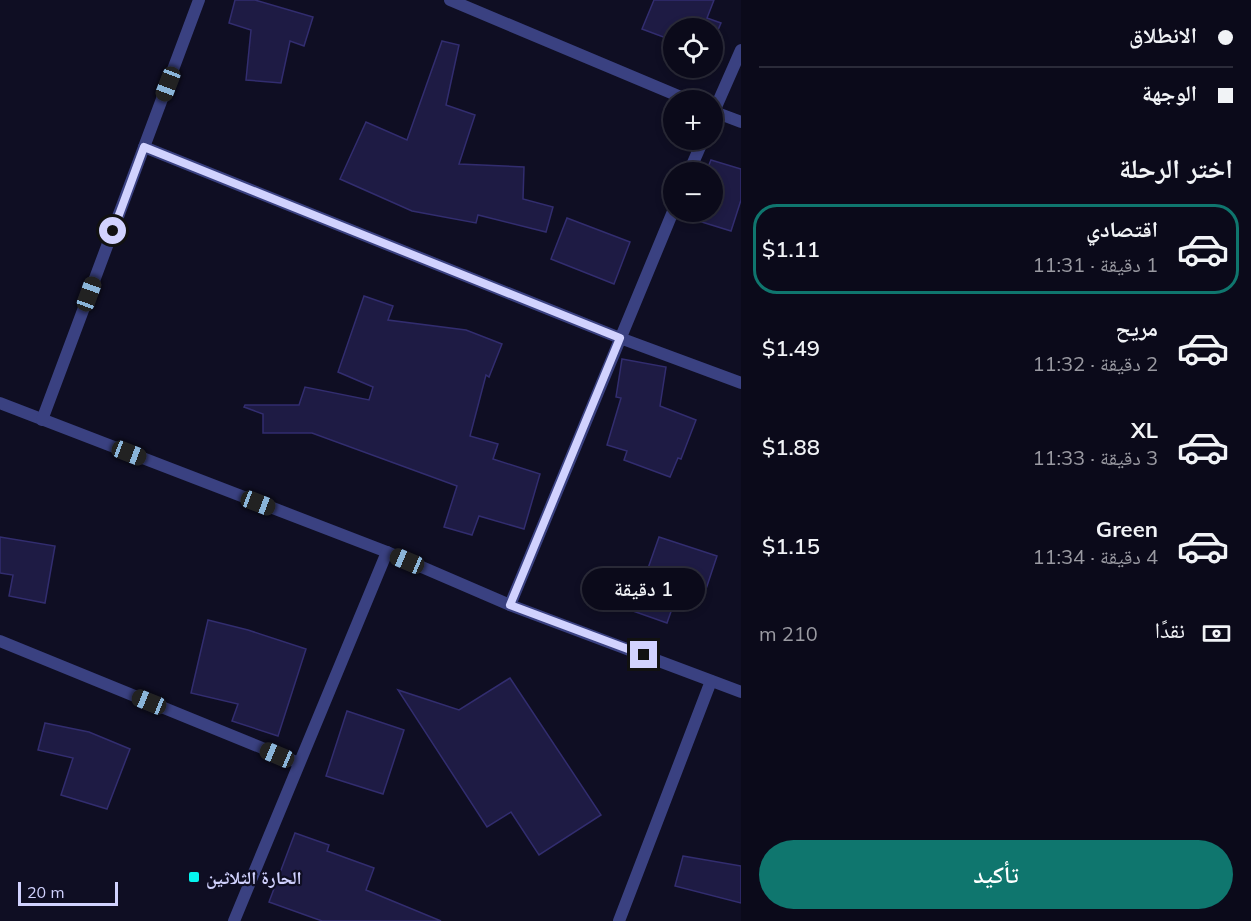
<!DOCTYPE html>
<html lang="ar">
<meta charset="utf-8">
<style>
body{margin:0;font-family:Mulish,"Noto Naskh Arabic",sans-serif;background:#191827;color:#f1f3f6;direction:rtl;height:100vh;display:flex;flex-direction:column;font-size:22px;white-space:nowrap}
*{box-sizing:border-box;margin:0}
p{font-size:20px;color:#9a9aa2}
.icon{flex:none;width:33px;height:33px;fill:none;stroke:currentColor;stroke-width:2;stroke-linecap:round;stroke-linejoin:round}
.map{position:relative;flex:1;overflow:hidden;direction:ltr}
.side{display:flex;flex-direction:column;background:#0b0a1a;width:510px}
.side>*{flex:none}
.top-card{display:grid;align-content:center;height:132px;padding:0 18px;background:#0b0a1a}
.buttons{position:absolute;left:663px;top:18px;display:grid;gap:12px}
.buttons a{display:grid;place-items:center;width:60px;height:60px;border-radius:50%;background:#0b0a1a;box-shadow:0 3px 9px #0003,0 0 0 2px #2b2b39;font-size:30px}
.scale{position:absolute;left:18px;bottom:15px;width:100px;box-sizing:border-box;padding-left:6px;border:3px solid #d1d2fe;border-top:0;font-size:16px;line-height:21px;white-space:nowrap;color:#d1d2fe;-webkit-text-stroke:4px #0f0e23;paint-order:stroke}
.end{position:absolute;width:27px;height:27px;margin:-14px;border:8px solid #d1d2fe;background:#111;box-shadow:0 0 0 3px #111}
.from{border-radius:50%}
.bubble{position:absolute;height:42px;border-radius:21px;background:#0b0a1a;box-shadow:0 3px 9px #0003,0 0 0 2px #2b2b39;font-size:20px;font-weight:600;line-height:42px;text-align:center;direction:rtl}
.car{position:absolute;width:18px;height:36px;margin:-18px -9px;border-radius:8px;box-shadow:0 0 4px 2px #0007;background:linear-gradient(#222 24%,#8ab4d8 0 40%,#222 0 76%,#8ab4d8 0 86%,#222 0)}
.top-card b{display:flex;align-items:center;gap:21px;height:57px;font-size:22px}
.top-card b+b{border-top:2px solid #2b2b39}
.top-card i{width:15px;height:15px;background:#f1f3f6}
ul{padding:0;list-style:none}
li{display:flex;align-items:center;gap:18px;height:90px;margin:0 12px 9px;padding:0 6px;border:3px solid transparent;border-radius:24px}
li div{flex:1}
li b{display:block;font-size:22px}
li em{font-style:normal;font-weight:600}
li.active{border-color:#0f766e}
li>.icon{width:54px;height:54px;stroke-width:1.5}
h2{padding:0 18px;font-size:27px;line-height:72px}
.pay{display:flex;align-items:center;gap:15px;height:66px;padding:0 18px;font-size:22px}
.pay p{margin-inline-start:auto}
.action{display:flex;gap:12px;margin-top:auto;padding:12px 18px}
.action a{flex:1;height:69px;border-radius:36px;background:#0f766e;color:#fff;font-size:24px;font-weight:600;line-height:69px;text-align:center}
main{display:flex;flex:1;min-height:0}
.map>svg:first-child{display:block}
</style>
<main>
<section class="side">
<div class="top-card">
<b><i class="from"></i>الانطلاق</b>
<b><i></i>الوجهة</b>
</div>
<h2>اختر الرحلة</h2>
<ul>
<li class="active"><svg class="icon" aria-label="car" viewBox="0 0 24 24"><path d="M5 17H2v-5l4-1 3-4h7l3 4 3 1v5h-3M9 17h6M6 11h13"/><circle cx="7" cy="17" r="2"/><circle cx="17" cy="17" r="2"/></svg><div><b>اقتصادي</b><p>1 دقيقة · 11:31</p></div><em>$1.11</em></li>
<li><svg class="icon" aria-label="car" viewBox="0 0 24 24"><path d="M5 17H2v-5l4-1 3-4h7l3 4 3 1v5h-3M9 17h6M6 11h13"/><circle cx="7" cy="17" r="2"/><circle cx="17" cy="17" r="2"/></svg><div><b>مريح</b><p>2 دقيقة · 11:32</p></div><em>$1.49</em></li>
<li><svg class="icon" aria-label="car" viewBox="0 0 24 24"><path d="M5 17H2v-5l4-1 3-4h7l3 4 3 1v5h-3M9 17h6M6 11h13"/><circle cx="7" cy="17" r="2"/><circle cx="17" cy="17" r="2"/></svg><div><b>XL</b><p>3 دقيقة · 11:33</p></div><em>$1.88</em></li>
<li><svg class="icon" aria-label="car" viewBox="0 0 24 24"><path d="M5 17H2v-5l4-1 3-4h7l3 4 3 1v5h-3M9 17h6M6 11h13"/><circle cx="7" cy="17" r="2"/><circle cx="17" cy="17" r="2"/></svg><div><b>Green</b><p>4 دقيقة · 11:34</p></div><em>$1.15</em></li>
</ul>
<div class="pay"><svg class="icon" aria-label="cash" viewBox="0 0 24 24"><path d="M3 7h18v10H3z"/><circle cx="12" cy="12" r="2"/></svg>نقدًا<p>210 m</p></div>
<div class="action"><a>تأكيد</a></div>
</section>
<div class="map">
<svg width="741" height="921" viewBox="0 0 741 921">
<rect width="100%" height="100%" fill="#0f0e23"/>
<g fill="#1e1b44" stroke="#322d6f" stroke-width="1.5">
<polygon points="235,0 255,0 313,17 304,46 290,41 281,83 246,80 251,30 229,23"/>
<polygon points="654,0 714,0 707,18 721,23 712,44 712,28 674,28 674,41 642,29"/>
<polygon points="442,41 459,45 446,105 475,115 459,164 524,167 523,199 553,207 546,232 478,215 476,223 412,211 340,179 366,122 407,140"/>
<polygon points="711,160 741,169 741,200 731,231 692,219 694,212 712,212 712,172 706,172"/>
<polygon points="567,218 630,242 614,284 551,259"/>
<polygon points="364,296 393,306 388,320 466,330 502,344 489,377 486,375 470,436 498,444 493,459 540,474 524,529 479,516 472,535 444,527 457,486 312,433 263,433 263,414 244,407 245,405 299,405 305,387 369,400 373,387 338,372"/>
<polygon points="622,359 666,367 660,406 696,420 681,459 678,458 670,477 624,460 627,451 607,445 621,398 616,397"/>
<polygon points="0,537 55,546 45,603 9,596 13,575 0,573"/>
<polygon points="659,537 717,556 706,589 682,580 667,623 633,611"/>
<polygon points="208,620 248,630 306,649 278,736 232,721 238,704 191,693"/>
<polygon points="510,678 601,815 539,855 511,812 487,827 398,690 459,710"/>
<polygon points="347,711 404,730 383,794 326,776"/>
<polygon points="45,723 89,732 130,749 107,809 61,795 73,758 38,750"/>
<polygon points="295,833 329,845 327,851 374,868 366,890 441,921 322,921 269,902"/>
<polygon points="683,856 741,866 741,903 675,886"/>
</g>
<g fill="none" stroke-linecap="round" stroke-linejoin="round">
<g stroke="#3a4181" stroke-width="12">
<polyline points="450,0 688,100"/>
<polyline points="712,111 741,122"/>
<polyline points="712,116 741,50"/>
<polyline points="144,147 620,338 741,383"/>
<polyline points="689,172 703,140"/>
<polyline points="0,403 387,552 510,605 741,692"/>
<polyline points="42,420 199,0"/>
<polyline points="510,605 674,209"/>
<polyline points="0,641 299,763"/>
<polyline points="234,921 387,552"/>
<polyline points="619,921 711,681"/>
</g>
</g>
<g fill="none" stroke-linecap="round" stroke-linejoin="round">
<polyline stroke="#d1d2fe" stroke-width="8" points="113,231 144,147 620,338 510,605 644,655"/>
</g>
<rect fill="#05f6f0" stroke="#0f0e23" stroke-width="2" x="188" y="871" width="12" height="12" rx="3"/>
<g text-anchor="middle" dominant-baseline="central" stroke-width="4.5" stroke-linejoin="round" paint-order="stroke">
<g font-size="18" font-weight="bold" fill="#d1d2fe" stroke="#0f0e23" text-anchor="start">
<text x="206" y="877">الحارة الثلاثين</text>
</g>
</g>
</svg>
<div class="buttons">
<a><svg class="icon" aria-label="locate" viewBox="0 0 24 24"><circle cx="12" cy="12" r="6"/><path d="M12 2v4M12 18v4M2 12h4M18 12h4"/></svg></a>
<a>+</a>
<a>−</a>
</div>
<div class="scale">20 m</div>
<i class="end from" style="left:113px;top:231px"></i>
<i class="end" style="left:644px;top:655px"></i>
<div class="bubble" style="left:582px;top:568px;width:123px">1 دقيقة</div>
<i class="car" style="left:168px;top:84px;rotate:201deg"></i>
<i class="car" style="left:89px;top:294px;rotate:20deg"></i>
<i class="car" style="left:129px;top:453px;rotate:111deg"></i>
<i class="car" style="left:258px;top:503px;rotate:111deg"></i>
<i class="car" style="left:407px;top:561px;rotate:293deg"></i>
<i class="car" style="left:149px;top:702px;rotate:292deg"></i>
<i class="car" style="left:277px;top:755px;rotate:293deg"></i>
</div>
</main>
